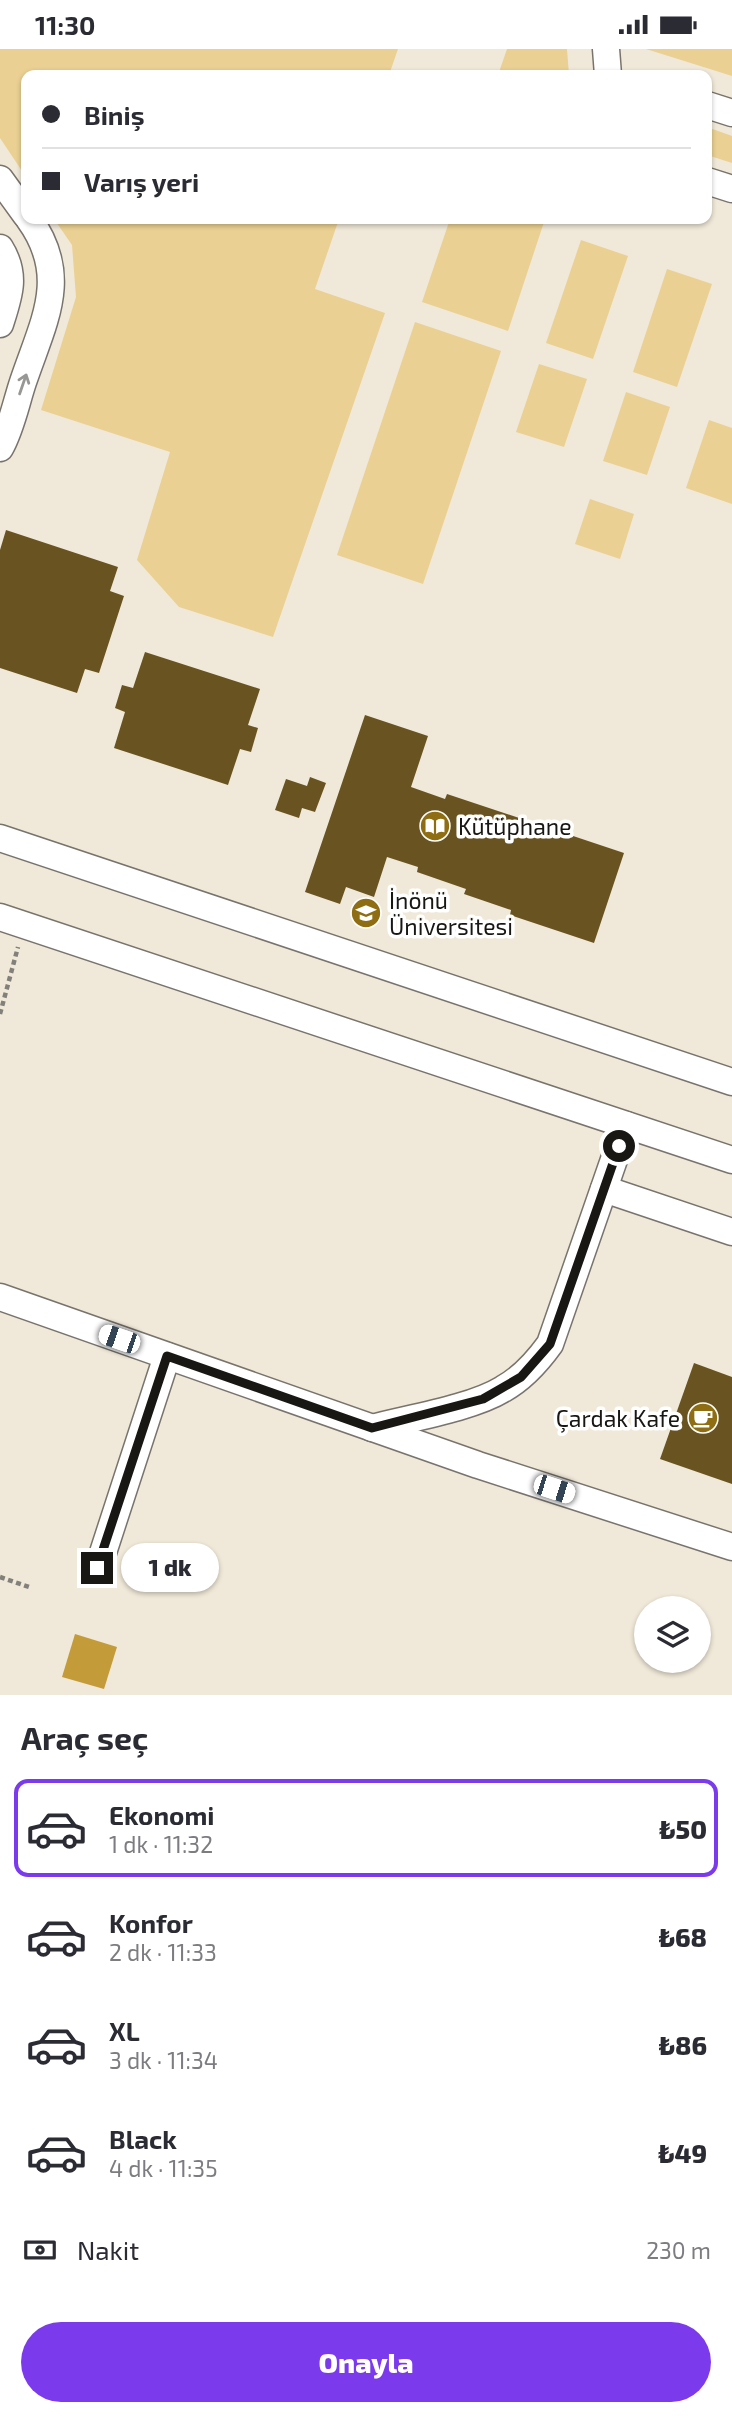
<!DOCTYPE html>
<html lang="tr">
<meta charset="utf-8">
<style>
body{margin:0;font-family:"Exo 2",sans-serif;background:#f2f2f3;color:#2b2b33;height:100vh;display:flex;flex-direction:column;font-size:26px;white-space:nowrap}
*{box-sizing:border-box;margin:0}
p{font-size:23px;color:#7c7c81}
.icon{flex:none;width:38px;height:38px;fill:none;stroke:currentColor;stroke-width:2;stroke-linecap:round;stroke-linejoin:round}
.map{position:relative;height:1646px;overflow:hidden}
.side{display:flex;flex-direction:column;background:#fff;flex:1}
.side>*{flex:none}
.banner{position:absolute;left:21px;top:21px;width:691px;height:154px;border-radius:14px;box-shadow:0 2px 5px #0004;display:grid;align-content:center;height:154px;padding:0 21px;background:#fff}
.fabs{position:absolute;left:634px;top:1547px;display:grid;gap:14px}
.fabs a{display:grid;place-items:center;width:77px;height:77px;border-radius:50%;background:#fff;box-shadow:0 2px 5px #0004;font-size:35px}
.end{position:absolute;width:32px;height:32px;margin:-16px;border:9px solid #181714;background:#fff;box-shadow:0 0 0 4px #fff}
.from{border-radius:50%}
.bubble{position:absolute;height:49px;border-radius:24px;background:#fff;box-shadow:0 2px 5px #0004;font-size:23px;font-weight:800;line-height:49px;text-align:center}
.car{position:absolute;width:21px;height:42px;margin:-21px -10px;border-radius:9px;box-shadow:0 0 5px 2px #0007;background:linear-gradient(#fff 24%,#345 0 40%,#fff 0 76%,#345 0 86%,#fff 0)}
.banner b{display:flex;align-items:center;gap:24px;height:66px;font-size:26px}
.banner b+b{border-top:2px solid #e1e1e2}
.banner i{width:18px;height:18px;background:#2b2b33}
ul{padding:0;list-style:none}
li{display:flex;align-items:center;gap:21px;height:98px;margin:0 14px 10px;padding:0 7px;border:4px solid transparent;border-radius:14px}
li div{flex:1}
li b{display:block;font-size:26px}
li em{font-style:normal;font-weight:800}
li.current{border-color:#7c3aed}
li>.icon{width:63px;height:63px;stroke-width:1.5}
h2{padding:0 21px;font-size:32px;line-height:84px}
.pay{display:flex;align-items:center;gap:18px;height:77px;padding:0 21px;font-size:26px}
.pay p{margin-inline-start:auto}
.cta{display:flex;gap:14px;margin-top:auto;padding:14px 21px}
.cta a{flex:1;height:80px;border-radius:42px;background:#7c3aed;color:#fff;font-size:28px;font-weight:800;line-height:80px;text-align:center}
.status{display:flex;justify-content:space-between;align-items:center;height:49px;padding:0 35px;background:#fff;direction:ltr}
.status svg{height:19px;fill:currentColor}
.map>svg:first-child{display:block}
</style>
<div class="status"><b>11:30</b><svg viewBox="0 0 49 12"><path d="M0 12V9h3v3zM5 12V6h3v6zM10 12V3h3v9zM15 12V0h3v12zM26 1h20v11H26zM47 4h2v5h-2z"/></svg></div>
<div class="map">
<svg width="732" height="1646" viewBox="0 0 732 1646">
<rect width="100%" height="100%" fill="#f8f4ec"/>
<path fill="#f0e9d9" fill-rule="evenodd" d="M0,0h732v1646h-732zM26,26h681v144h-681zM646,1559h52v53h-52z"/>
<g fill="#ebd093">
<polygon points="0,0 398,0 389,26 26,26 26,128 0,89"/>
<polygon points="507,0 567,0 569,26 498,26"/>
<polygon points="646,0 732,0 732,27"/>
<polygon points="707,78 732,87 732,114 707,106"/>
<polygon points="54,170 339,170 315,240 385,264 273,588 179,558 137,511 170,403 41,361 76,248 72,196"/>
<polygon points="450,170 545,170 508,282 422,253"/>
<polygon points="581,191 628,207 593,310 546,294"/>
<polygon points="667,220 712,235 677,338 633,323"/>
<polygon points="415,273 501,302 423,535 337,506"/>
<polygon points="539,315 587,330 564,398 516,383"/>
<polygon points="626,343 670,358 647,426 603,412"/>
<polygon points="709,371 732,379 732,455 686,439"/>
<polygon points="590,450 634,465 620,510 575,495"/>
</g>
<polygon fill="#c39c39" points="75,1585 117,1598 104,1640 62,1628"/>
<g fill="#695421">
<polygon points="6,481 118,518 110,542 124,547 99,624 85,620 77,644 0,619 0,501"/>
<polygon points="145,603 260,640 248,676 258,679 251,703 240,700 228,736 114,699 125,663 115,659 122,636 133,639"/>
<polygon points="365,666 428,687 411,738 445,750 447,745 624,804 594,894 510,866 511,861 464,845 466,840 417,823 418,818 387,808 374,848 346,838 340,855 305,843"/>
<polygon points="310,728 326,734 315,763 302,759 299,769 275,761 286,730 307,737"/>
<polygon points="694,1314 732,1328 732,1435 660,1410"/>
</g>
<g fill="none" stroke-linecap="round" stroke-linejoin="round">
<g stroke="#78746d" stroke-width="29">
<g id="minor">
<polyline points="606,0 608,26"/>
<polyline points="707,56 732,64"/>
<polyline points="0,130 26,166"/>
<polyline points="707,132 732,140"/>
<path d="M0,199c17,27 9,48 0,76"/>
<path d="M0,399c11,-19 16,-45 23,-66 20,-60 48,-105 6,-163"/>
<polyline points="0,789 732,1033"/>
<polyline points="0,868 732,1111"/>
<polyline points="604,1140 732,1183"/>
<polyline points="0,1248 478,1416 732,1498"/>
<path d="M372,1379c38,-10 100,-20 131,-39 20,-11 34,-27 47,-45l76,-219"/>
<polyline points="98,1519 167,1307"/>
</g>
</g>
<g stroke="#82807a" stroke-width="4.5" stroke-dasharray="5 3.5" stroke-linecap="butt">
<polyline points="0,965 18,898"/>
<polyline points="0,1528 29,1538"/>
</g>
<use href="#minor" stroke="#fff" stroke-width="26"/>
</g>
<defs><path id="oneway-shaft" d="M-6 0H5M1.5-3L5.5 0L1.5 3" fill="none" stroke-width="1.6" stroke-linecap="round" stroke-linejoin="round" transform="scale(1.75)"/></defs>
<use stroke="#979795" href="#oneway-shaft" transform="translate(23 335) rotate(-71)"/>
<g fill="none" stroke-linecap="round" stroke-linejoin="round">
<polyline stroke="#181714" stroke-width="9" points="97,1519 167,1307 372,1379 483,1350 521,1328 550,1295 619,1097"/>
</g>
<defs>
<g id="library-disc" transform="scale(1.575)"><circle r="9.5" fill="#8f6e13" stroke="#fff"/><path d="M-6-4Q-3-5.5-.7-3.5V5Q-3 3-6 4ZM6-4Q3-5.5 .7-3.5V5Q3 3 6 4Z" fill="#fff"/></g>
<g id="university-disc" transform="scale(1.575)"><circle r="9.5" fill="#8f6e13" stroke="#fff"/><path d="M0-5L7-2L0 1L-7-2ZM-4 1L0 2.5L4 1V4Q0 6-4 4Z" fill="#fff"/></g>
<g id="cafe-disc" transform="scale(1.575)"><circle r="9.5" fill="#8f6e13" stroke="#fff"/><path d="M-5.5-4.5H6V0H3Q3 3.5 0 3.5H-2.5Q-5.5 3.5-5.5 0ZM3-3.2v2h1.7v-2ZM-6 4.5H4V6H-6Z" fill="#fff"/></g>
</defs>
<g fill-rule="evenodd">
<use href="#library-disc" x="435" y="777"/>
<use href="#university-disc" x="366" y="864"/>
<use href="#cafe-disc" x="703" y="1369"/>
</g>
<g text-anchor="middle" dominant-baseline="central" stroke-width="7" stroke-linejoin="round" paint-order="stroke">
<g font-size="23" fill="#181714" stroke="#fff" text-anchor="start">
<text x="458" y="777">Kütüphane</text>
<text x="389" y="851">İnönü<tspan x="389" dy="26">Üniversitesi</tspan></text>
<text x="680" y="1369" text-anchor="end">Çardak Kafe</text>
</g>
</g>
</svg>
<div class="fabs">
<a><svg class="icon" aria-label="layers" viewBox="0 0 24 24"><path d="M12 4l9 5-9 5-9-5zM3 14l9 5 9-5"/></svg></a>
</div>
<i class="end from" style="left:619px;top:1097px"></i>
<i class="end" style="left:97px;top:1519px"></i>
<div class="bubble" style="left:121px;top:1494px;width:98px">1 dk</div>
<i class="car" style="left:119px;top:1290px;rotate:289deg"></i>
<i class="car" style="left:554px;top:1440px;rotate:108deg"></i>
<div class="banner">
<b><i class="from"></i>Biniş</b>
<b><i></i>Varış yeri</b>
</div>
</div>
<section class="side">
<h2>Araç seç</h2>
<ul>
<li class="current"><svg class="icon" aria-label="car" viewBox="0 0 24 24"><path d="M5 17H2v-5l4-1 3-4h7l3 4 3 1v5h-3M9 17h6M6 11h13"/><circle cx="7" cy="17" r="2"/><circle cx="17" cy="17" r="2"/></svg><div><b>Ekonomi</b><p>1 dk · 11:32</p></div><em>₺50</em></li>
<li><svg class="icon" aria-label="car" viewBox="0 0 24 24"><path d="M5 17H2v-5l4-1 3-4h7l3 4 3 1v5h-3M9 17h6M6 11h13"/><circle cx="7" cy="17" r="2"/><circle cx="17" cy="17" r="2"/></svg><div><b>Konfor</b><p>2 dk · 11:33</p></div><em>₺68</em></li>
<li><svg class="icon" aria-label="car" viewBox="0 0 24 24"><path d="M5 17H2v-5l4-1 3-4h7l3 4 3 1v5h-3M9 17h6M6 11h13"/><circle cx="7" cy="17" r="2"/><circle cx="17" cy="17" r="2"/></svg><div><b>XL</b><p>3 dk · 11:34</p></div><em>₺86</em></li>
<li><svg class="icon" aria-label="car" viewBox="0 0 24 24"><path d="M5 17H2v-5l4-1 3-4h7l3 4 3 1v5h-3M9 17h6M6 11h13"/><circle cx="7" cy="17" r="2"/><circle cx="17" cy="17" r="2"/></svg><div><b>Black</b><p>4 dk · 11:35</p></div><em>₺49</em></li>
</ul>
<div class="pay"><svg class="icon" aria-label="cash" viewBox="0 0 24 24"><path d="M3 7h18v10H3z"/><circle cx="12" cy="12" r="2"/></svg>Nakit<p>230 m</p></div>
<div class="cta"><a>Onayla</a></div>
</section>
